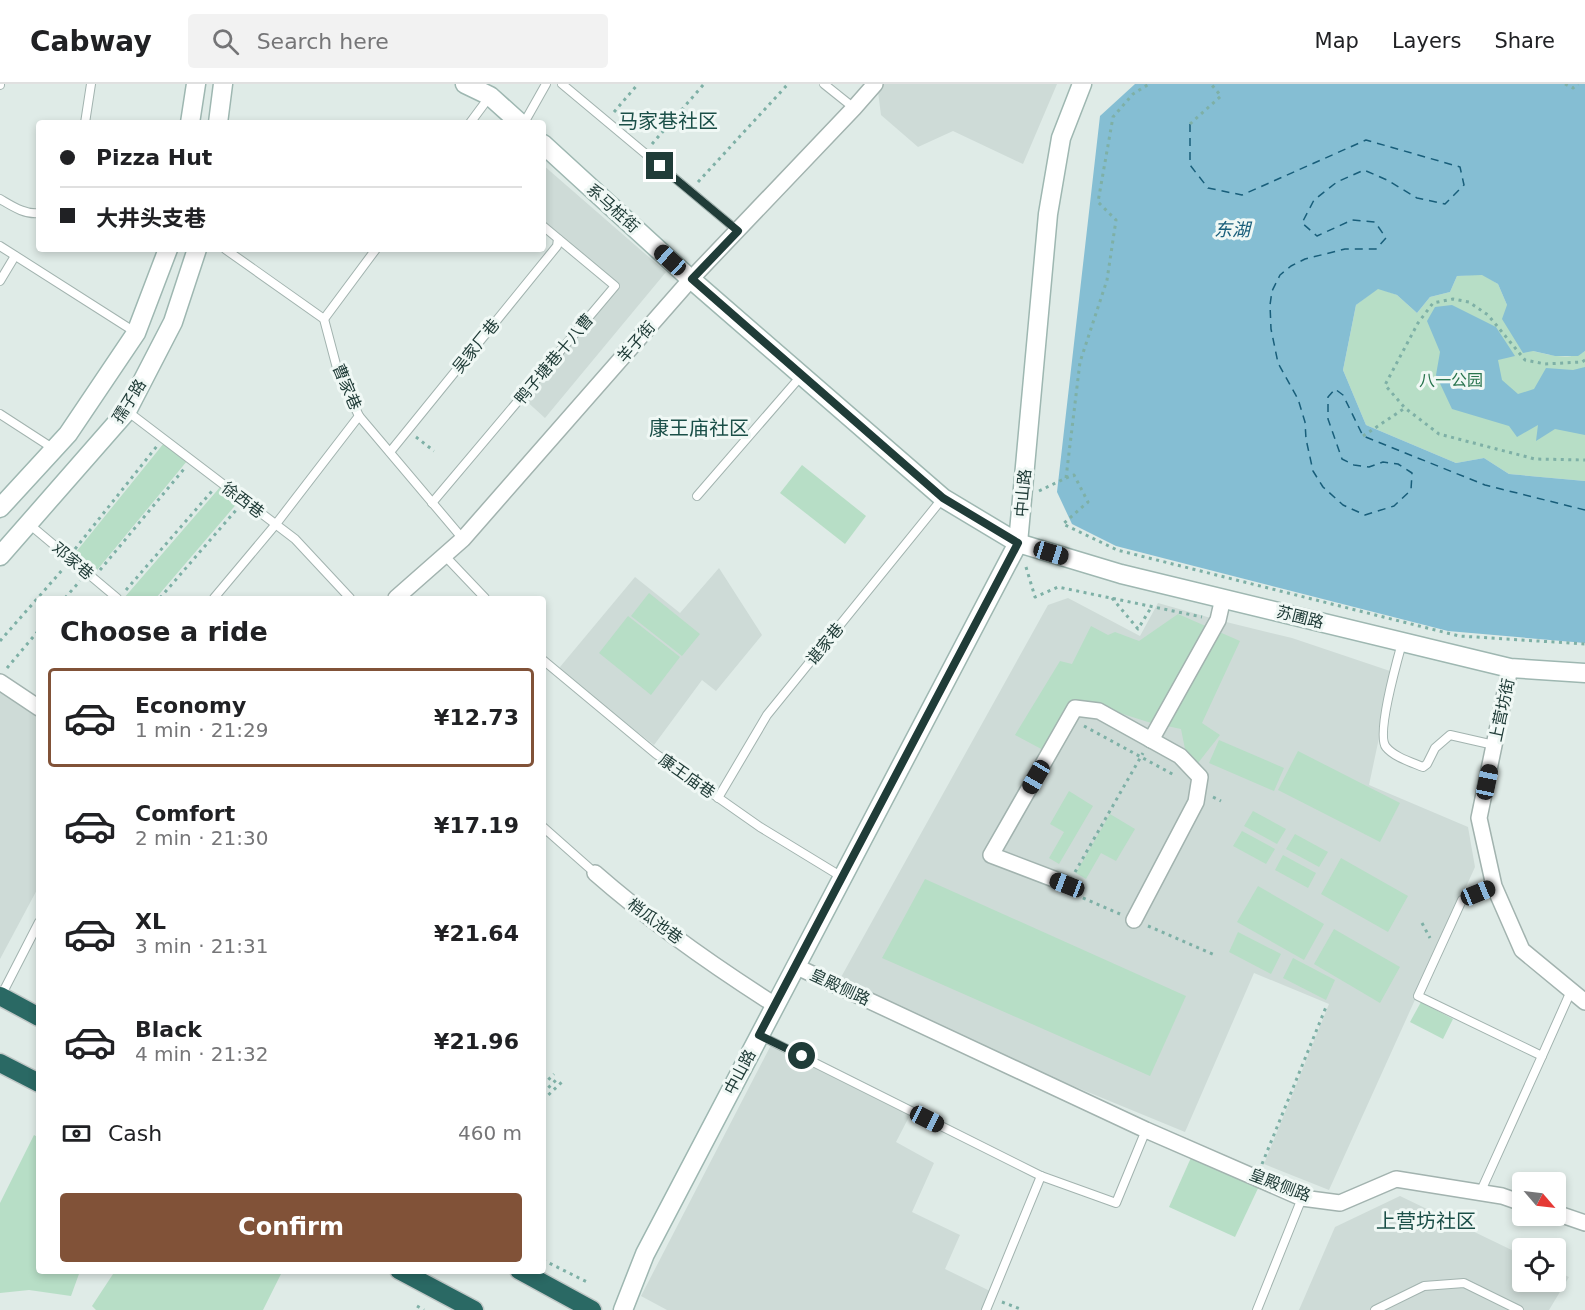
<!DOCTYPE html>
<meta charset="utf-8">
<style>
body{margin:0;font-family:"DejaVu Sans","Noto Sans SC",sans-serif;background:#f2f2f2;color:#202124;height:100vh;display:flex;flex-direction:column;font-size:22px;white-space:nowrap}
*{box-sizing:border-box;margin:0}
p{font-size:20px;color:#757577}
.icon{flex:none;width:33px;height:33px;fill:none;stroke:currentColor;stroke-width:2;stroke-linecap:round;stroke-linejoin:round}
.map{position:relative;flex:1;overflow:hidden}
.drawer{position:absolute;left:36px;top:512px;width:510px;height:678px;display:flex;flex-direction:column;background:#fff;border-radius:6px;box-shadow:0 3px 9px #0003}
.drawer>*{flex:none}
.top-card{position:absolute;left:36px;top:36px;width:510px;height:132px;border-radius:6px;box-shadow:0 3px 9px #0003;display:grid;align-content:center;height:132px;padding:0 24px;background:#fff}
.needle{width:39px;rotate:118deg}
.controls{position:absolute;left:1512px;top:1088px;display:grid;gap:12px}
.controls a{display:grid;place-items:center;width:54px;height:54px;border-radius:6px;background:#fff;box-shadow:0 3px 9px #0003;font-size:30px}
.end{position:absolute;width:27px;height:27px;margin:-14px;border:8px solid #203c38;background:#fff;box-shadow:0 0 0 3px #fff}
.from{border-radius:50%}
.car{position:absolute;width:18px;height:36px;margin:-18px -9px;border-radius:8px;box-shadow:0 0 4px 2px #0007;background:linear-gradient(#222 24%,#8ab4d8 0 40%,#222 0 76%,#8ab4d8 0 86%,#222 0)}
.top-card b{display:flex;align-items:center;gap:21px;height:57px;font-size:22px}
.top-card b+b{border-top:2px solid #e0e0e0}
.top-card i{width:15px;height:15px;background:#202124}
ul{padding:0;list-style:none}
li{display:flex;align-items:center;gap:18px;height:99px;margin:0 12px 9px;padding:0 12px;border:3px solid transparent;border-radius:6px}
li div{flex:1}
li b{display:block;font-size:22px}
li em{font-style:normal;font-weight:700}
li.current{border-color:#815238}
li>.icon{width:54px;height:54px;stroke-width:1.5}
h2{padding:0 24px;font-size:27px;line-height:72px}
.pay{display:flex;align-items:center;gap:15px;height:66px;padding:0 24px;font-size:22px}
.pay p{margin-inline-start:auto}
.primary-button{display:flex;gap:12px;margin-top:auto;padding:12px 24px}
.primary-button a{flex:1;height:69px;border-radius:6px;background:#815238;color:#fff;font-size:24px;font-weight:700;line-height:69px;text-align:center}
header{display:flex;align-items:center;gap:36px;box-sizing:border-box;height:84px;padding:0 30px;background:#fff;border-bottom:2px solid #e0e0e0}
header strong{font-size:28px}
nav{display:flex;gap:33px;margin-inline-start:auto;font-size:21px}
.search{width:420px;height:54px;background:#f2f2f2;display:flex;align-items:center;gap:15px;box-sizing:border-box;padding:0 21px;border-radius:6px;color:#757577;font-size:22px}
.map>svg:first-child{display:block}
</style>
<header>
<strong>Cabway</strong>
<div class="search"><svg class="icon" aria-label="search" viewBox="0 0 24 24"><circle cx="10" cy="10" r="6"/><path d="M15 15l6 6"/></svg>Search here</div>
<nav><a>Map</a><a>Layers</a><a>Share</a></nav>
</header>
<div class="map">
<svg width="1585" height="1226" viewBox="0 0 1585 1226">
<rect width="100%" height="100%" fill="#dfebe7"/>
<g fill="#cedbd7">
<polygon points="877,0 1057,0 1023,80 953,47 918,63 881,31"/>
<polygon points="543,81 666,188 545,334 523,314 618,203 543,140"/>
<polygon points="719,484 762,551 716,607 702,596 654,661 562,589 560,583 635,493 680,529"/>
<polygon points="1068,514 1140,552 1158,519 1218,536 1292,554 1393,588 1369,701 1468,743 1475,783 1329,1106 1264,1080 1329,920 1254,889 1185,1048 1044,990 840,895 1048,521"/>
<polygon points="0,606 39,633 39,802 0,875"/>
<polygon points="771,961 910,1031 896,1058 934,1079 912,1128 960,1151 945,1185 990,1207 985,1226 667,1226 641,1212"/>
<polygon points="1400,1112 1522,1171 1522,1197 1556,1197 1556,1187 1569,1193 1549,1226 1299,1226 1335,1143"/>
</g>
<g fill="#b7dec6">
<path d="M1482,190l16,10 9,21 26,46c17,4 37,10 52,0v130l-76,-7 -25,-16 -28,5 -90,-38 -23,-55 13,-65 22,-17 19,7 20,18 13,-16 20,-5 7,-16z"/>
<polygon points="164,359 187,377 93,491 72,473"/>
<polygon points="802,381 866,432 845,460 780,409"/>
<polygon points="221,402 239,417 156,514 124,514"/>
<polygon points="649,509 700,550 682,572 631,532"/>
<polygon points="1178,530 1240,557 1202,639 1220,651 1198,679 1185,665 1181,645 1148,638 1104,624 1072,620 1045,667 1015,651 1060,577 1072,580 1091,542 1108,551 1115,548 1139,557"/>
<polygon points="628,532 680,573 651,611 599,569"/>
<polygon points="1219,656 1284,684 1274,707 1209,679"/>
<polygon points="1298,667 1400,719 1380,758 1278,706"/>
<polygon points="1069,707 1093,722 1059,780 1049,774 1064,748 1050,740"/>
<polygon points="1253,727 1286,745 1277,760 1244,742"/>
<polygon points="1110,730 1135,745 1116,777 1101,769 1086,795 1076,789"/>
<polygon points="1242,747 1275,765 1266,780 1233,762"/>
<polygon points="1295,750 1328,768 1319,783 1286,765"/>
<polygon points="1283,771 1316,789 1308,804 1275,786"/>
<polygon points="1341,774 1408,812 1388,848 1321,810"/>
<polygon points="925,795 1186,912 1150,992 882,874"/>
<polygon points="1258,802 1324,840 1304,876 1237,838"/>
<polygon points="1334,845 1400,883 1380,919 1314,880"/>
<polygon points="1238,848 1281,870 1271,890 1229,868"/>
<polygon points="1293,874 1335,896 1326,916 1283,894"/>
<polygon points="1421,918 1453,935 1443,955 1410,938"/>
<polygon points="34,1051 39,1054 39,1186 80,1187 71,1212 29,1206 0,1209 0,1119"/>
<polygon points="1194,1067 1261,1098 1235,1153 1169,1123"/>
<polygon points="279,1186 282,1188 263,1226 96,1226 92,1222 115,1187"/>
</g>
<g fill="#85bed3">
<polygon points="1135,0 1585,0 1585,267 1578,272 1555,272 1533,267 1523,269 1502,235 1507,221 1498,200 1482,191 1457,192 1450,208 1430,213 1417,229 1397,211 1378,205 1356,221 1343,286 1366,341 1456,379 1484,374 1509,390 1585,397 1585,559 1448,547 1116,462 1072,440 1057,408 1100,32"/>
<polygon points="1452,221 1496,243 1515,272 1498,276 1502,296 1518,310 1534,305 1546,284 1573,286 1585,283 1585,351 1555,345 1536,357 1538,341 1517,353 1509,342 1452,325 1436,291 1440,268 1427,237 1435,223"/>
</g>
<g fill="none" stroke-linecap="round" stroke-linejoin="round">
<polyline stroke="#185e7a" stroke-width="1.5" stroke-dasharray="8 6" stroke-linecap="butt" points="1190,40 1190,81 1208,104 1242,111 1366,56 1460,83 1464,101 1445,120 1417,114 1387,96 1364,86 1337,98 1314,116 1302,139 1317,152 1352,136 1375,138 1386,154 1376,165 1345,165 1305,175 1291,182 1280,191 1272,207 1270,221 1271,245 1278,279 1298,315 1305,338 1306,355 1313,387 1323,403 1343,421 1365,431 1394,422 1411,406 1412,389 1398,380 1383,378 1369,383 1354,381 1342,375 1328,335 1328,313 1335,305 1343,311 1363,352 1485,401 1585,426"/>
<g stroke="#a2b3af" stroke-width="10">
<g id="lane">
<polyline points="562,0 738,147"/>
<polyline points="824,0 854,24"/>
<polyline points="0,1 0,0"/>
<polyline points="85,39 91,0"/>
<polyline points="470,39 490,12"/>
<polyline points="524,39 546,0"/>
<path d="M0,115c12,7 25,16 39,14"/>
<polyline points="0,162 135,248"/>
<polyline points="225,165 324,235 338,288 359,332 463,455"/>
<polyline points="0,197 15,172"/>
<polyline points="324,235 376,165"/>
<polyline points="127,327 295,455 350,514"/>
<polyline points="0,330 54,365"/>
<polyline points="390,368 557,162 558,155"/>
<polyline points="697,412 801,292"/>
<polyline points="432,419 615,202 543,142"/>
<polyline points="29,440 117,514"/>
<polyline points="445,472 485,514"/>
<polyline points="214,514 276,440 359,332"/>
<path d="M1402,559c-5,18 -26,92 -16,104 8,10 25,15 37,20l4,-3 8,-16 15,-13 44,10"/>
<polyline points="543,576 656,670 760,743 842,793"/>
<polyline points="718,714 767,631 942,415"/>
<polyline points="543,743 595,789"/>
<polyline points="1494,802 1462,816 1418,912 1542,972 1571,907"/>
<polyline points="1,912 39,838"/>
<polyline points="761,952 1041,1092 1116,1119 1146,1046"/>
<polyline points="1480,1109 1542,972"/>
<polyline points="986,1226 1041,1092"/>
<polyline points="1257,1226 1302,1114"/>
<polyline points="1375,1226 1424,1202 1464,1199 1519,1226"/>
</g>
</g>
<g stroke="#a2b3af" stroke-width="18">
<g id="street">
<polyline points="396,514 463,455 691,195 854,24 875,0"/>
<polyline points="1510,584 1479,734 1494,802 1522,866 1585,918"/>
<polyline points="0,598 39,624"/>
<polyline points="1151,656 1218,536 1223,514"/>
<path d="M595,789c56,49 117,92 180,132"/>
<polyline points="1067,800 991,771 1075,624 1099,627 1180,672 1200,693 1196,718 1134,836"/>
<polyline points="795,882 1146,1046 1302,1114 1340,1119 1396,1095 1502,1112 1522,1119"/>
<polyline points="1556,1129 1585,1139"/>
</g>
</g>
<g stroke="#9eb7b1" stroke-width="21">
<g id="secondary">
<polyline points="465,0 490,12 520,39"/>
<polyline points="190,39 196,0"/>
<polyline points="218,39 223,0"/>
<polyline points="543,60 685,190 943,414 1018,459 1121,490 1510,584 1585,589"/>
<polyline points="0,424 68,350 136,249 168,165"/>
<polyline points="0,472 127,327 173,238 197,165"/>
<polyline points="623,1226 645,1170 1018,459 1048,130 1061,54 1082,0"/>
</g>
</g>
<g stroke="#c1c8c7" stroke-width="21">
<g id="highway">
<polyline points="0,912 39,933"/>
<polyline points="0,979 39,999"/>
<polyline points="399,1186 474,1226"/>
<polyline points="519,1186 592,1226"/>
</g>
</g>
<g stroke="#7eb0a6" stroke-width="3" stroke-dasharray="3 4.5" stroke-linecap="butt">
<polyline points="1565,0 1573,4 1578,0"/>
<polyline points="614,28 638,0"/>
<polyline points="1190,40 1221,12 1211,0"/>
<polyline points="652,60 704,0"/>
<polyline points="698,98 788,0"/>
<polyline points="1585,276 1582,278 1545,280 1525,276 1488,231 1469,218 1453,215 1433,219 1418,239 1385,301 1405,324 1439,350 1535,375 1585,376"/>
<polyline points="1363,352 1405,324"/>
<polyline points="416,353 434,367"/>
<polyline points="1039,407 1066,394 1080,278 1107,196 1116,136 1098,118 1113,33 1133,10 1149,0"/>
<polyline points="75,465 157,362"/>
<polyline points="1026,483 1035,513 1058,503 1202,533"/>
<polyline points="100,486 184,385"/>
<polyline points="126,506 212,407"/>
<polyline points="65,514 80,497"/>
<polyline points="160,514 237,425"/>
<polyline points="1112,514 1138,545 1152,522"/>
<polyline points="0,557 64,484"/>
<polyline points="7,584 39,546"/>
<polyline points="1084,642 1176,692"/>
<polyline points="1213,713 1221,717"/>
<polyline points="1075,788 1143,669"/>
<polyline points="1076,811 1120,830"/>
<polyline points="1422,839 1430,854"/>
<polyline points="1148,842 1215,871"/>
<polyline points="543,1001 554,990"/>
<polyline points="543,1009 558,994"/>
<polyline points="543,1016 562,998"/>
<polyline points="1262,1080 1326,923"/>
<polyline points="543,1176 587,1198"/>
<polyline points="1002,1218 1023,1226"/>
<polyline points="417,1222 424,1226"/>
</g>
<use href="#lane" stroke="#fff" stroke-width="8"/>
<use href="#street" stroke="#fff" stroke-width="15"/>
<use href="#secondary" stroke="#fff" stroke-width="18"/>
<use href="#highway" stroke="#2a6964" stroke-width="18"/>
<polyline stroke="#7eb0a6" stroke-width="3" stroke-dasharray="3 4.5" stroke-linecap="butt" points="1066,394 1074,391 1088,418 1063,440 1117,466 1459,552 1585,560"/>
</g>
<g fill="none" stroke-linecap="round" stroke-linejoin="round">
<polyline stroke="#203c38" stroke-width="8" points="660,82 738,147 692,195 943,414 1018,459 759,951 802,972"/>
</g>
<g text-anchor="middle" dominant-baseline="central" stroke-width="6" stroke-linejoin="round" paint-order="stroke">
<g font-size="16" fill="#203c38" stroke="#f0f8f5">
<text transform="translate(613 124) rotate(42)">系马桩街</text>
<text transform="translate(636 258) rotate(-49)">羊子街</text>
<text transform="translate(476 262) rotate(-51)">吴家厂巷</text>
<text transform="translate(554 275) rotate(-50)">鸭子塘巷十八曹</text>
<text transform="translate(347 303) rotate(67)">曹家巷</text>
<text transform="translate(129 317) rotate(-58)">孺子路</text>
<text transform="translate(1023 409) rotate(-85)">中山路</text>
<text transform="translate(243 416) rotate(37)">徐西巷</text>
<text transform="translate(73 477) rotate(40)">邓家巷</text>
<text transform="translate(1300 533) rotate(14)">苏圃路</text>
<text transform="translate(825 560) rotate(-51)">谌家巷</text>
<text transform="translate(1502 626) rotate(-78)">上营坊街</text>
<text transform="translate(687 692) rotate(35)">康王庙巷</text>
<text transform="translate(655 837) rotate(37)">梢瓜池巷</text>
<text transform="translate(840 903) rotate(25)">皇殿侧路</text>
<text transform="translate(740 988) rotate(-62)">中山路</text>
<text transform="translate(1280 1101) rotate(21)">皇殿侧路</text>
</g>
<g font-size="16" fill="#28744e" stroke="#f0f8f5">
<text x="1451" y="296">八一公园</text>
</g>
<g font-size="18" font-style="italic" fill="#185e7a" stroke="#f0f8f5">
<text x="1232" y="145">东湖</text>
</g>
<g font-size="20" fill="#1b4f48" stroke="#f0f8f5">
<text x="668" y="37">马家巷社区</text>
<text x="699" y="344">康王庙社区</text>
<text x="1426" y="1137">上营坊社区</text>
</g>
</g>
</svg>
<div class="controls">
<a><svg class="needle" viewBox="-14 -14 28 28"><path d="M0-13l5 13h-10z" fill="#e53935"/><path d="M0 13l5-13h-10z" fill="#757577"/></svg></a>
<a><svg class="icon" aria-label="locate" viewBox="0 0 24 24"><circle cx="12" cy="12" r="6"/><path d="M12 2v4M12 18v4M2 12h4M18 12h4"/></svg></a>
</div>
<i class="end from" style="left:802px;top:972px"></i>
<i class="end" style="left:660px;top:82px"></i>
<i class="car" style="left:670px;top:176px;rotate:312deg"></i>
<i class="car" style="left:1051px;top:469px;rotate:107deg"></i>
<i class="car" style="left:1036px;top:693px;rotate:210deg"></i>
<i class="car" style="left:1487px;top:698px;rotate:12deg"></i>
<i class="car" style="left:1067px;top:801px;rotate:291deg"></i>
<i class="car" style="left:1478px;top:809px;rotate:68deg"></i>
<i class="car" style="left:927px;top:1035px;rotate:117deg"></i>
<div class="top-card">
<b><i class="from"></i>Pizza Hut</b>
<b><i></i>大井头支巷</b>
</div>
<section class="drawer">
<h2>Choose a ride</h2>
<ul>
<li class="current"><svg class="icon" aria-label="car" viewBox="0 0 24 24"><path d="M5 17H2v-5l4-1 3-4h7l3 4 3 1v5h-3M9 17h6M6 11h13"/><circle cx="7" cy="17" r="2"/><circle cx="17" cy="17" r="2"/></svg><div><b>Economy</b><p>1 min · 21:29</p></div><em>¥12.73</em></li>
<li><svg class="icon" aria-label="car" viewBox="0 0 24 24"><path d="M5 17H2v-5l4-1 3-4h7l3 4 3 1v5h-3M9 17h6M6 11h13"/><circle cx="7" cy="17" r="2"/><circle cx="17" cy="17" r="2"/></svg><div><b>Comfort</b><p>2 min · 21:30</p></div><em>¥17.19</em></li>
<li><svg class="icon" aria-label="car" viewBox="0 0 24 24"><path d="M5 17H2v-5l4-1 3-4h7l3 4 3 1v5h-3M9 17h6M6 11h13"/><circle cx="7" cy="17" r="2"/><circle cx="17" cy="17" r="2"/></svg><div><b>XL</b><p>3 min · 21:31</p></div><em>¥21.64</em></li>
<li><svg class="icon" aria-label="car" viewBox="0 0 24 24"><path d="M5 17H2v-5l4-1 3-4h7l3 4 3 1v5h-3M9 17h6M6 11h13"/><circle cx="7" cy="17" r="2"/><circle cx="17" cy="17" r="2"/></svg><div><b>Black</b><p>4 min · 21:32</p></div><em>¥21.96</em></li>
</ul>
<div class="pay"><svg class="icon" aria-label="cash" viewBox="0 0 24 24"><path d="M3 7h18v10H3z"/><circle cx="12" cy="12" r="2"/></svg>Cash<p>460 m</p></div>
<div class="primary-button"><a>Confirm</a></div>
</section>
</div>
